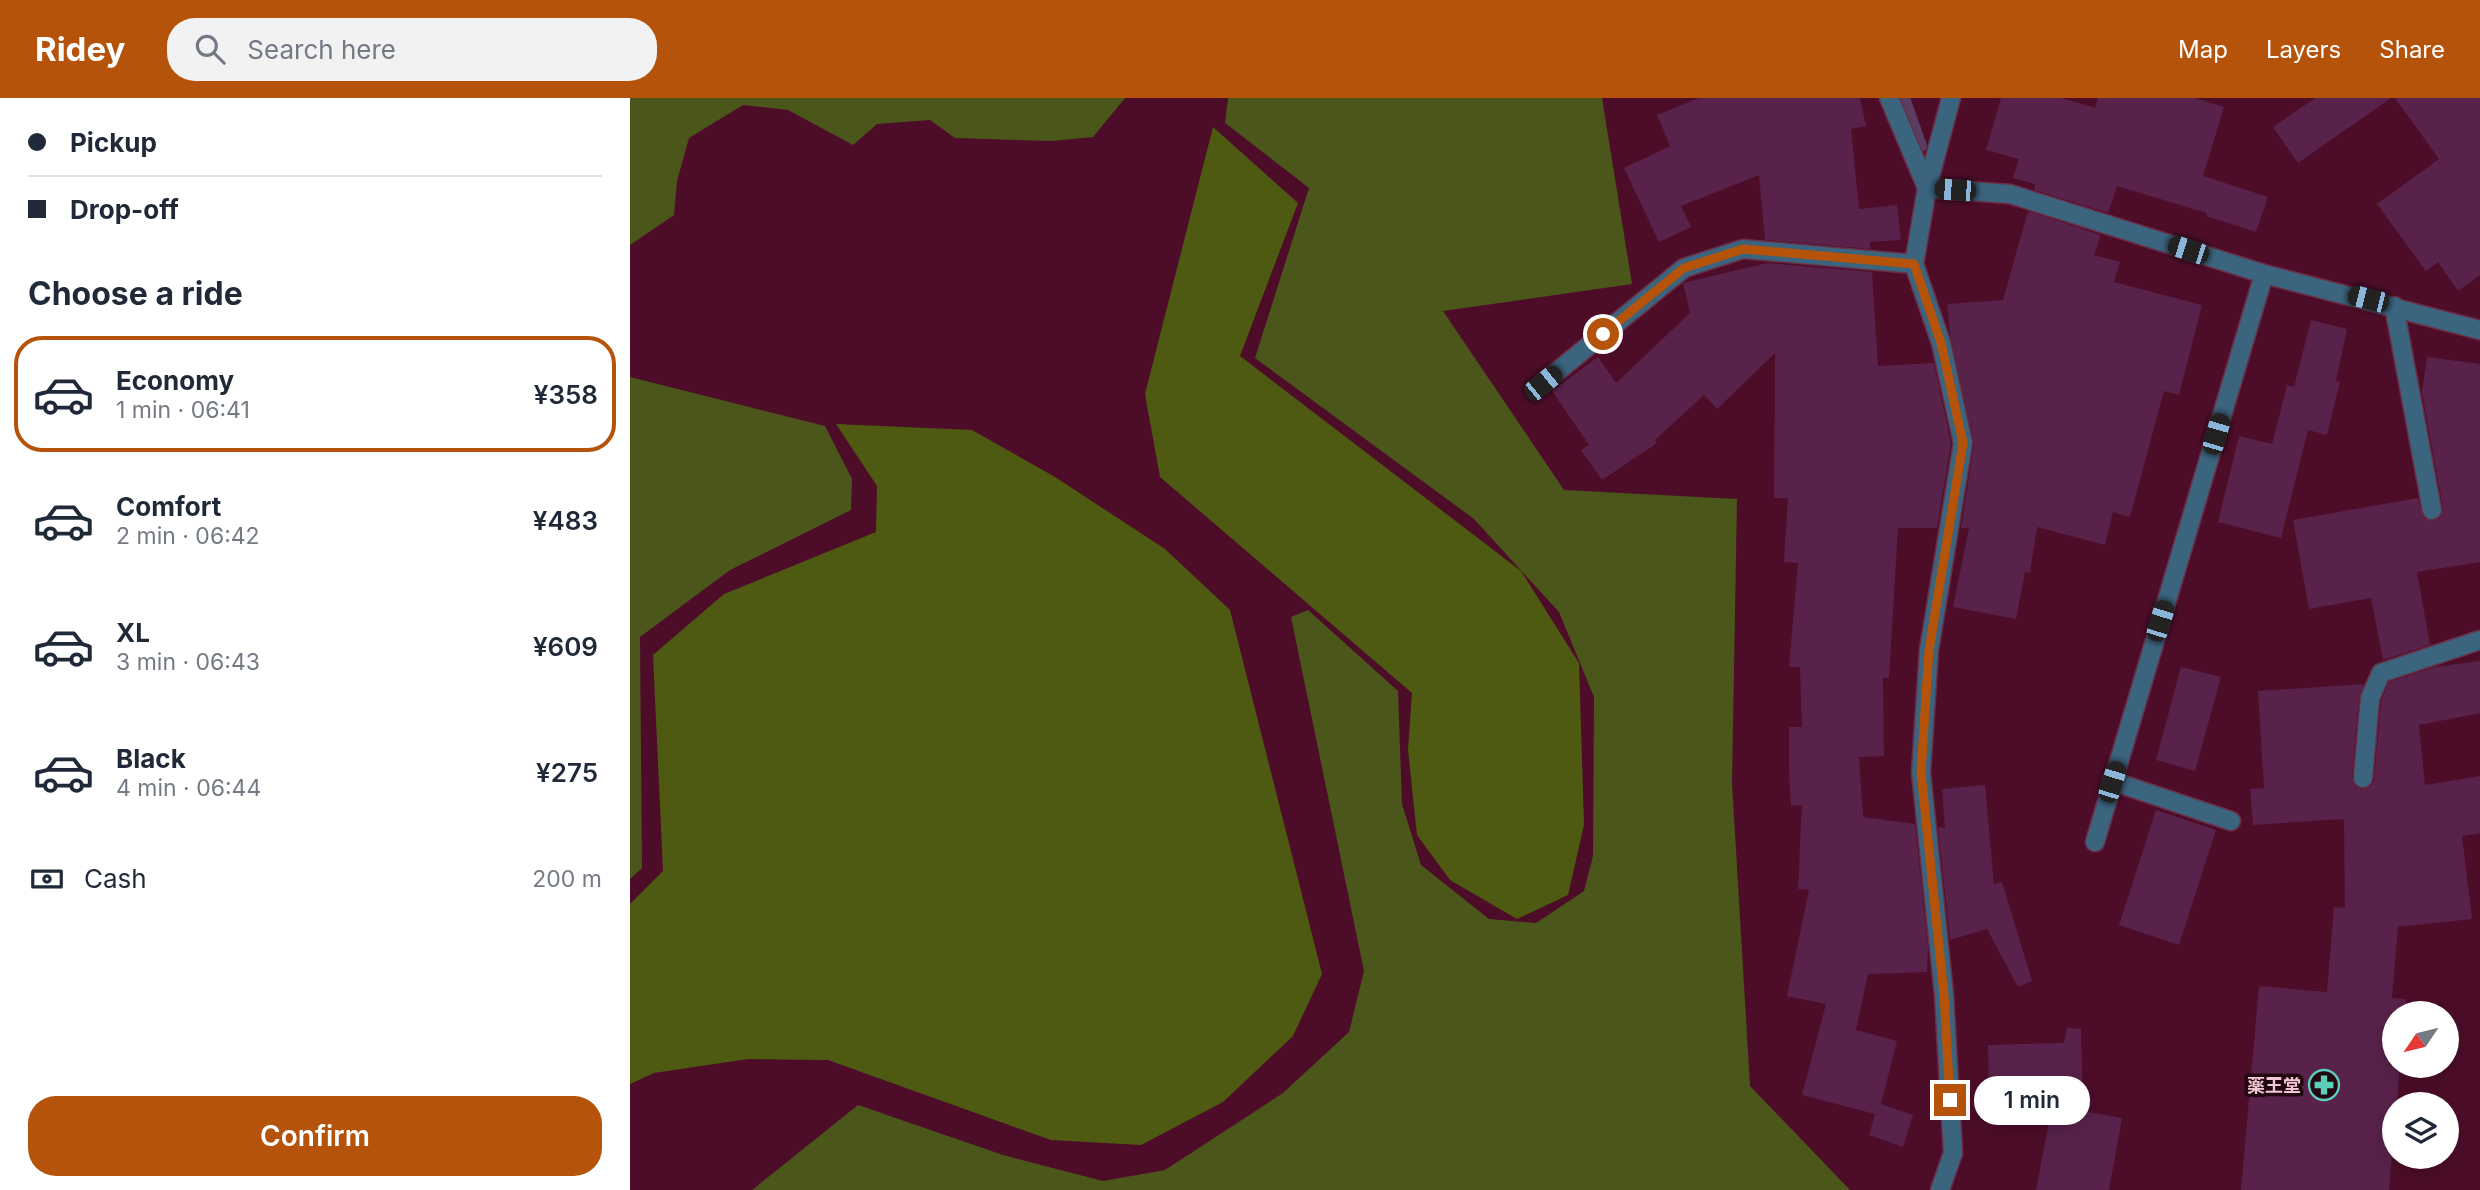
<!DOCTYPE html>
<meta charset="utf-8">
<style>
body{margin:0;font-family:Inter,"Noto Sans JP",sans-serif;background:#f2f2f3;color:#1f2937;height:100vh;display:flex;flex-direction:column;font-size:26px;white-space:nowrap}
*{box-sizing:border-box;margin:0}
p{font-size:23px;color:#747a83}
.icon{flex:none;width:38px;height:38px;fill:none;stroke:currentColor;stroke-width:2;stroke-linecap:round;stroke-linejoin:round}
.map{position:relative;flex:1;overflow:hidden}
.drawer{display:flex;flex-direction:column;background:#fff;width:630px}
.drawer>*{flex:none}
.banner{display:grid;align-content:center;height:154px;padding:0 28px;background:#fff}
.needle{width:46px;rotate:235deg}
.fabs{position:absolute;left:1752px;top:903px;display:grid;gap:14px}
.fabs a{display:grid;place-items:center;width:77px;height:77px;border-radius:50%;background:#fff;box-shadow:0 4px 18px #0003;font-size:35px}
.end{position:absolute;width:32px;height:32px;margin:-16px;border:9px solid #b45309;background:#fff;box-shadow:0 0 0 4px #fff}
.from{border-radius:50%}
.bubble{position:absolute;height:49px;border-radius:24px;background:#fff;box-shadow:0 4px 18px #0003;font-size:23px;font-weight:600;line-height:49px;text-align:center}
.car{position:absolute;width:21px;height:42px;margin:-21px -10px;border-radius:9px;box-shadow:0 0 5px 2px #0007;background:linear-gradient(#222 24%,#8ab4d8 0 40%,#222 0 76%,#8ab4d8 0 86%,#222 0)}
.banner b{display:flex;align-items:center;gap:24px;height:66px;font-size:26px}
.banner b+b{border-top:2px solid #e0e1e3}
.banner i{width:18px;height:18px;background:#1f2937}
ul{padding:0;list-style:none}
li{display:flex;align-items:center;gap:21px;height:116px;margin:0 14px 10px;padding:0 14px;border:4px solid transparent;border-radius:28px}
li div{flex:1}
li b{display:block;font-size:26px}
li em{font-style:normal;font-weight:600}
li.selected{border-color:#b45309}
li>.icon{width:63px;height:63px;stroke-width:1.5}
h2{padding:0 28px;font-size:32px;line-height:84px}
.pay{display:flex;align-items:center;gap:18px;height:77px;padding:0 28px;font-size:26px}
.pay p{margin-inline-start:auto}
.action{display:flex;gap:14px;margin-top:auto;padding:14px 28px}
.action a{flex:1;height:80px;border-radius:28px;background:#b45309;color:#fff;font-size:28px;font-weight:600;line-height:80px;text-align:center}
header{display:flex;align-items:center;gap:42px;box-sizing:border-box;height:98px;padding:0 35px;background:#b45309;color:#fff}
header strong{font-size:33px}
nav{display:flex;gap:38px;margin-inline-start:auto;font-size:24px}
.search{width:490px;height:63px;background:#f2f2f3;display:flex;align-items:center;gap:18px;box-sizing:border-box;padding:0 24px;border-radius:28px;color:#747a83;font-size:26px}
main{display:flex;flex:1;min-height:0}
.map>svg:first-child{display:block}
</style>
<header>
<strong>Ridey</strong>
<div class="search"><svg class="icon" aria-label="search" viewBox="0 0 24 24"><circle cx="10" cy="10" r="6"/><path d="M15 15l6 6"/></svg>Search here</div>
<nav><a>Map</a><a>Layers</a><a>Share</a></nav>
</header>
<main>
<section class="drawer">
<div class="banner">
<b><i class="from"></i>Pickup</b>
<b><i></i>Drop-off</b>
</div>
<h2>Choose a ride</h2>
<ul>
<li class="selected"><svg class="icon" aria-label="car" viewBox="0 0 24 24"><path d="M5 17H2v-5l4-1 3-4h7l3 4 3 1v5h-3M9 17h6M6 11h13"/><circle cx="7" cy="17" r="2"/><circle cx="17" cy="17" r="2"/></svg><div><b>Economy</b><p>1 min · 06:41</p></div><em>¥358</em></li>
<li><svg class="icon" aria-label="car" viewBox="0 0 24 24"><path d="M5 17H2v-5l4-1 3-4h7l3 4 3 1v5h-3M9 17h6M6 11h13"/><circle cx="7" cy="17" r="2"/><circle cx="17" cy="17" r="2"/></svg><div><b>Comfort</b><p>2 min · 06:42</p></div><em>¥483</em></li>
<li><svg class="icon" aria-label="car" viewBox="0 0 24 24"><path d="M5 17H2v-5l4-1 3-4h7l3 4 3 1v5h-3M9 17h6M6 11h13"/><circle cx="7" cy="17" r="2"/><circle cx="17" cy="17" r="2"/></svg><div><b>XL</b><p>3 min · 06:43</p></div><em>¥609</em></li>
<li><svg class="icon" aria-label="car" viewBox="0 0 24 24"><path d="M5 17H2v-5l4-1 3-4h7l3 4 3 1v5h-3M9 17h6M6 11h13"/><circle cx="7" cy="17" r="2"/><circle cx="17" cy="17" r="2"/></svg><div><b>Black</b><p>4 min · 06:44</p></div><em>¥275</em></li>
</ul>
<div class="pay"><svg class="icon" aria-label="cash" viewBox="0 0 24 24"><path d="M3 7h18v10H3z"/><circle cx="12" cy="12" r="2"/></svg>Cash<p>200 m</p></div>
<div class="action"><a>Confirm</a></div>
</section>
<div class="map">
<svg width="1850" height="1092" viewBox="0 0 1850 1092">
<rect width="100%" height="100%" fill="#4d0d29"/>
<g fill="#4e5a11">
<polygon points="583,29 668,105 610,258 891,473 949,565 954,727 938,797 887,821 820,782 787,737 778,652 782,595 530,379 515,296"/>
<polygon points="206,326 342,332 425,379 535,451 600,512 692,876 663,938 593,1004 511,1047 421,1042 198,962 118,961 24,975 0,986 0,806 33,773 23,557 94,496 246,434 247,388"/>
</g>
<g fill="#4b561a">
<polygon points="0,0 495,0 463,39 422,43 325,40 300,22 247,26 223,47 158,12 113,7 59,40 47,83 44,117 0,147"/>
<polygon points="598,0 972,0 1002,186 813,213 934,392 1107,401 1102,685 1120,988 1220,1092 122,1092 228,1007 373,1057 473,1083 535,1072 653,995 719,934 734,873 661,519 678,512 768,593 772,706 791,767 859,821 906,825 954,793 963,758 964,599 929,514 844,421 625,260 679,90 595,25"/>
<polygon points="0,279 195,328 222,381 221,412 100,472 10,539 12,770 0,781"/>
</g>
<g fill="none" stroke-linecap="round" stroke-linejoin="round">
<polyline stroke="#5a3e61" stroke-width="12" points="1274,0 1291,48"/>
</g>
<g fill="#59224b">
<polygon points="1069,0 1230,0 1236,28 1221,31 1229,111 1267,107 1271,142 1240,144 1240,151 1135,142 1129,77 1051,108 1061,129 1029,144 994,70 1040,48 1027,17"/>
<polygon points="1371,0 1432,0 1465,10 1468,0 1565,0 1594,9 1573,78 1638,99 1626,134 1576,118 1577,115 1487,88 1478,115 1404,92 1405,86 1383,80 1389,61 1356,52"/>
<polygon points="1685,0 1761,0 1668,65 1643,29"/>
<polygon points="1765,0 1850,0 1850,177 1828,193 1808,164 1796,173 1747,106 1809,61"/>
<polygon points="1398,113 1471,137 1464,157 1490,164 1484,184 1572,207 1549,297 1534,293 1500,419 1483,414 1475,447 1407,429 1400,475 1395,474 1386,521 1323,509 1339,430 1331,430 1344,346 1320,236 1317,206 1373,202"/>
<polygon points="1137,165 1242,174 1248,268 1304,265 1321,345 1307,430 1268,430 1259,580 1253,580 1254,658 1229,659 1233,719 1285,726 1298,848 1297,874 1238,876 1226,932 1267,943 1251,1006 1283,1017 1273,1049 1239,1037 1245,1016 1172,997 1196,906 1157,898 1179,792 1168,791 1172,707 1161,708 1159,674 1159,629 1172,629 1170,569 1159,569 1168,465 1154,464 1158,400 1144,400 1145,255 1087,311 1074,297 1025,342 1027,345 972,382 951,352 959,347 922,293 968,259 986,285 1060,215 1053,185"/>
<polygon points="1681,222 1717,231 1706,283 1710,284 1697,337 1678,332 1651,440 1588,424 1609,338 1642,346 1657,287 1664,289"/>
<polygon points="1797,259 1850,266 1850,464 1787,474 1800,547 1753,562 1741,500 1679,511 1663,422 1788,400 1794,420 1803,423 1810,420 1813,410 1792,295"/>
<polygon points="1850,563 1850,615 1789,627 1795,687 1850,678 1850,735 1832,738 1842,821 1768,829 1762,900 1776,901 1775,915 1764,915 1764,968 1770,968 1759,1092 1611,1092 1629,888 1697,894 1704,809 1715,810 1714,721 1623,727 1620,691 1634,690 1628,593 1734,586 1729,599 1722,679 1726,689 1733,691 1742,687 1744,682 1751,603 1759,584 1804,569"/>
<polygon points="1551,569 1591,579 1565,673 1526,662"/>
<polygon points="1355,687 1364,786 1372,784 1402,883 1388,889 1357,831 1320,842 1308,729 1315,730 1312,691"/>
<polygon points="1526,712 1586,732 1549,847 1489,827"/>
<polygon points="1437,930 1451,931 1453,1013 1492,1020 1479,1092 1406,1092 1423,1003 1359,1004 1358,947 1434,945"/>
</g>
<g fill="none" stroke-linecap="round" stroke-linejoin="round">
<g stroke="#6a2e47" stroke-width="21">
<g id="minor">
<polyline points="1259,0 1297,90 1321,0"/>
<polyline points="1764,208 1802,412"/>
<polyline points="913,285 1054,170 1113,151 1284,166"/>
<polyline points="1733,680 1740,600 1751,575 1850,542"/>
<polyline points="1482,683 1601,723"/>
<polyline points="1465,744 1634,176"/>
<polyline points="1310,1092 1323,1055 1314,897 1291,674 1299,552 1333,345 1311,245 1284,166 1297,90 1380,96 1634,176 1850,232"/>
</g>
</g>
<use href="#minor" stroke="#3b647f" stroke-width="18"/>
</g>
<g fill="none" stroke-linecap="round" stroke-linejoin="round">
<polyline stroke="#b45309" stroke-width="9" points="973,236 1054,170 1113,151 1284,166 1311,245 1333,345 1299,552 1291,674 1314,897 1320,1002"/>
</g>
<defs>
<g id="pharmacy-ring" transform="scale(1.575)"><circle r="9.5" fill="#230812" stroke="#5dceb9" stroke-width="1.5"/><path d="M-2-6h4v4h4v4h-4v4h-4v-4h-4v-4h4Z" fill="#5dceb9"/></g>
</defs>
<g fill-rule="evenodd">
<use href="#pharmacy-ring" x="1694" y="987"/>
</g>
<g text-anchor="middle" dominant-baseline="central" stroke-width="7" stroke-linejoin="round" paint-order="stroke">
<g font-size="18" font-weight="bold" fill="#f0c7d2" stroke="#230812" text-anchor="end">
<text x="1671" y="987">薬王堂</text>
</g>
</g>
</svg>
<div class="fabs">
<a><svg class="needle" viewBox="-14 -14 28 28"><path d="M0-13l5 13h-10z" fill="#e53935"/><path d="M0 13l5-13h-10z" fill="#747a83"/></svg></a>
<a><svg class="icon" aria-label="layers" viewBox="0 0 24 24"><path d="M12 4l9 5-9 5-9-5zM3 14l9 5 9-5"/></svg></a>
</div>
<i class="end from" style="left:973px;top:236px"></i>
<i class="end" style="left:1320px;top:1002px"></i>
<div class="bubble" style="left:1344px;top:978px;width:116px">1 min</div>
<i class="car" style="left:1325px;top:92px;rotate:274deg"></i>
<i class="car" style="left:1558px;top:152px;rotate:288deg"></i>
<i class="car" style="left:1738px;top:201px;rotate:284deg"></i>
<i class="car" style="left:913px;top:285px;rotate:51deg"></i>
<i class="car" style="left:1586px;top:336px;rotate:16deg"></i>
<i class="car" style="left:1530px;top:523px;rotate:17deg"></i>
<i class="car" style="left:1482px;top:684px;rotate:17deg"></i>
</div>
</main>
